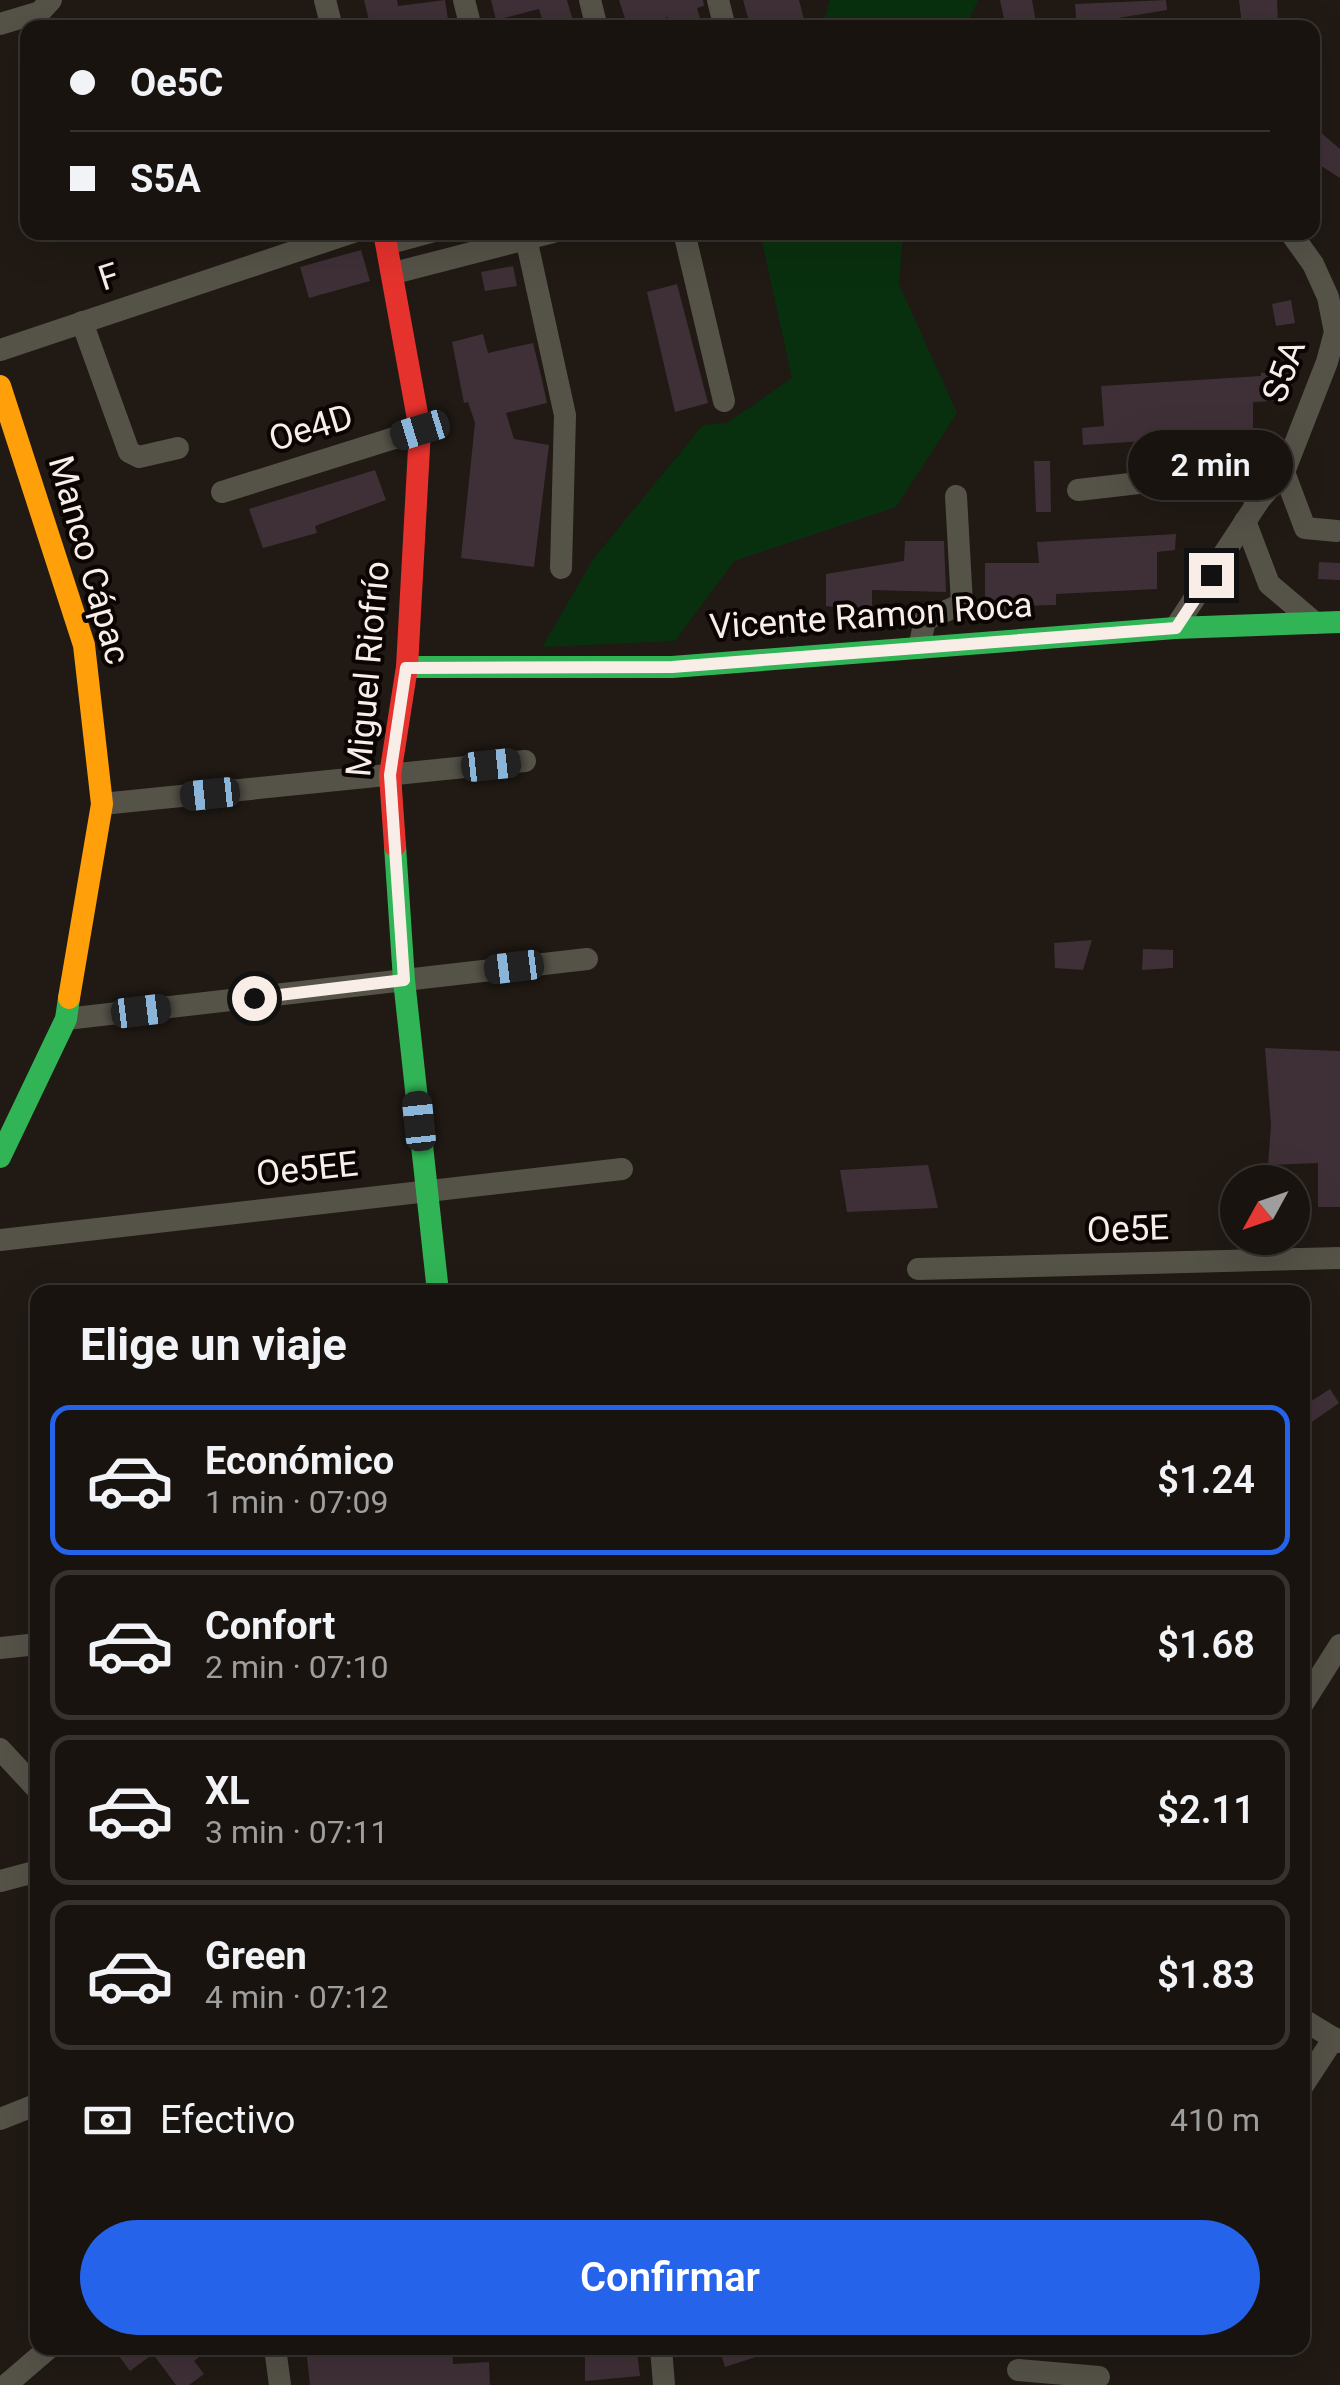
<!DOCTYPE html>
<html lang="es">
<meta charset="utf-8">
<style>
body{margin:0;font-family:Roboto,sans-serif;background:#25201d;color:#f1f3f6;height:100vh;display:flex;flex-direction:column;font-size:38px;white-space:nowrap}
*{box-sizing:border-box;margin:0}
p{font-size:32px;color:#9f9e9e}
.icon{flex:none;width:55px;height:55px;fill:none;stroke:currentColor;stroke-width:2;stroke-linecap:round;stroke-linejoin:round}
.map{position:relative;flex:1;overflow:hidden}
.panel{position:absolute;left:30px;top:1285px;width:1280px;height:1070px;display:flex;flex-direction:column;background:#18130f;border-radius:20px;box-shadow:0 10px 40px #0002,0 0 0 2px #36322f}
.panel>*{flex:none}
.hud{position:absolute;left:20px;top:20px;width:1300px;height:220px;border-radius:20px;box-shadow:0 10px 40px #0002,0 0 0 2px #36322f;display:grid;align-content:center;height:220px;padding:0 50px;background:#18130f}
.needle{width:65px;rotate:230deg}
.buttons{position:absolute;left:1220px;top:1165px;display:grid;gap:20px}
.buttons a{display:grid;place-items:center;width:90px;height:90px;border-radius:50%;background:#18130f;box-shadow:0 10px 40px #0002,0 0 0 2px #36322f;font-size:50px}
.end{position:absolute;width:45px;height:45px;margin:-22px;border:12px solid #f9eee7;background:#111;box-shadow:0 0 0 5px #111}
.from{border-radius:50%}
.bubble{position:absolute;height:70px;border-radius:35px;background:#18130f;box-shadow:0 10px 40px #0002,0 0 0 2px #36322f;font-size:32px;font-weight:600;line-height:70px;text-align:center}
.car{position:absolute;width:30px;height:60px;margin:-30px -15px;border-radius:12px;box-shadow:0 0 8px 2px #0007;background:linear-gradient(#222 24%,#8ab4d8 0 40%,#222 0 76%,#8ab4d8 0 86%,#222 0)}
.hud b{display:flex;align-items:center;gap:35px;height:95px;font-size:38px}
.hud b+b{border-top:2px solid #36322f}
.hud i{width:25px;height:25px;background:#f1f3f6}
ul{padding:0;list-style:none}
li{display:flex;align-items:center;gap:30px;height:150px;margin:0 20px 15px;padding:0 30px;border:5px solid #36322f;border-radius:20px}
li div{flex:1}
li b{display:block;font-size:38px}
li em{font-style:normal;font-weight:600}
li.selected{border-color:#2563eb}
li>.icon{width:90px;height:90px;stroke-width:1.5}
h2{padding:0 50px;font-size:45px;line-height:120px}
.pay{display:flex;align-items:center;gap:25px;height:110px;padding:0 50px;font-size:38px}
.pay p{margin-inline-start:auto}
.cta{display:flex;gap:20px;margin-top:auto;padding:20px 50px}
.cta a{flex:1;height:115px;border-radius:60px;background:#2563eb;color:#fff;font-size:40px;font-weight:600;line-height:115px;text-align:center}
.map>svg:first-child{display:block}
</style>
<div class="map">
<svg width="1340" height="2385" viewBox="0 0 1340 2385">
<rect width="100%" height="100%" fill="#201914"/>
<g fill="#09300e">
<polygon points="830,0 978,0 966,27 822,27"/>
<polygon points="760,233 903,233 899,284 957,413 896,507 734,561 675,641 542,647 594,558 703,425 727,423 792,378"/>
</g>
<g fill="#3f3037">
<polygon points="364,0 397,0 398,6 445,0 448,19 371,28"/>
<polygon points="491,0 567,0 575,28 545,28 539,9 496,20"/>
<polygon points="619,0 703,0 704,6 697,8 703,28 671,28 668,17 628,28"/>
<polygon points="743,0 799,0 806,28 751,28"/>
<polygon points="1000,0 1032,0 1037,28 1006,28"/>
<polygon points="1166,0 1167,10 1100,21 1101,28 1077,28 1075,4"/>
<polygon points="1239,0 1277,0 1278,22 1242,25"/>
<polygon points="1312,125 1340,149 1340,178 1312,160"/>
<polygon points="361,250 370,281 309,298 300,267"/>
<polygon points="513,266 517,286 485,291 481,272"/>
<polygon points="677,284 708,403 675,412 647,292"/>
<polygon points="1291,300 1295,323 1276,326 1272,304"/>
<polygon points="483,334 488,353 533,343 542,380 547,403 506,413 514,439 549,445 534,567 461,558 475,423 468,402 464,403 452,342"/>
<polygon points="1261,373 1296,373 1287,400 1253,402 1253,434 1083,445 1082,428 1104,426 1101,386 1261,376"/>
<polygon points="1034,461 1050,461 1051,512 1036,512"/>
<polygon points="375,470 386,500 315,526 317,533 263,548 249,509"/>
<polygon points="1176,534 1175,550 1157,552 1157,589 1056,594 1056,605 1011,606 1011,612 985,612 985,563 1039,563 1037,542"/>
<polygon points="905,541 944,541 946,592 872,590 872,611 826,606 826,574 904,561"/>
<polygon points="1319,562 1340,563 1340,580 1318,579"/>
<polygon points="1092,940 1083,970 1055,968 1054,943"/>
<polygon points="1143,949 1173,950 1173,968 1142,970"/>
<polygon points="1265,1048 1340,1051 1340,1207 1318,1207 1318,1163 1268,1165 1271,1125"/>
<polygon points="928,1165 938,1208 847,1212 840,1170"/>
<polygon points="1330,1389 1339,1403 1309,1424 1302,1407"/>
<polygon points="113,2348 210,2348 194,2361 204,2374 189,2385 176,2385 153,2354 130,2371"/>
<polygon points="306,2348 452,2348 453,2364 489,2362 490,2385 310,2385"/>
<polygon points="585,2348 637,2351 640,2376 585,2381"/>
<polygon points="719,2348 774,2348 774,2351 725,2367"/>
</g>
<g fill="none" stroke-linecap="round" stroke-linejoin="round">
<g stroke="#555348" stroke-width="22">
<polyline points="325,0 332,28"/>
<polyline points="464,0 471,28"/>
<polyline points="590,0 597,28"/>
<polyline points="718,0 725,28"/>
<polyline points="0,24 40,12 51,0"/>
<polyline points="684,232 724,401"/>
<polyline points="526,238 565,415 561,568"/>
<polyline points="387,244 431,232"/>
<polyline points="394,273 553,232"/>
<polyline points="82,322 129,452 139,457 178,448"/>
<polyline points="0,350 353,232"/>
<polyline points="1284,472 1305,528 1337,531"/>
<polyline points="1078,490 1208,475 1222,478 1260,499"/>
<polyline points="222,492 420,430"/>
<polyline points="1245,521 1269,584 1315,623"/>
<polyline points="1175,628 1260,499 1284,472 1327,362 1335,332 1328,297 1313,264 1290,232"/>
<polyline points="919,648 925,620 962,604 956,496"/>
<polyline points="102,804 525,761"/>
<polyline points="66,1019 587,959"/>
<polyline points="0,1240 622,1169"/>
<polyline points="918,1269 1340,1258"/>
<polyline points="0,1648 38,1644"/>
<polyline points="1302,1705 1340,1645"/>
<polyline points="0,1749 38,1790"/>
<polyline points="0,1881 38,1871"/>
<polyline points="1302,2019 1340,2042"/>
<polyline points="1302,2087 1334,2038"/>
<polyline points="0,2119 38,2104"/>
<polyline points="275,2348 280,2385"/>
<polyline points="661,2348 664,2385"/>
<polyline points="1018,2370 1099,2377"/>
<polyline points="6,2385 49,2348"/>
</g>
<g stroke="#30b455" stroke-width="22">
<polyline points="407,667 672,667 1175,628 1340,622"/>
<polyline points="395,846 404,980 438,1292"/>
<polyline points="0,1157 66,1019 69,998"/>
</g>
<polyline stroke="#ff9f0a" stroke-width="22" points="0,386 84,645 102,804 69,998"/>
<polyline stroke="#e5322d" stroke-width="22" points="384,232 420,430 407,667 390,775 395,846"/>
</g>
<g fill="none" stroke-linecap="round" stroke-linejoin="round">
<polyline stroke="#f9eee7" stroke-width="12" points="254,998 404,980 390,775 406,668 672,667 1176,628 1211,575"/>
</g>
<g text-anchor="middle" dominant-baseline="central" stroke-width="8" stroke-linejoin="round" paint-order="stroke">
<g font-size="35" fill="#f9eee7" stroke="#0a0503">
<text transform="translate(109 277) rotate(-18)">F</text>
<text transform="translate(1284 371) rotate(-70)">S5A</text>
<text transform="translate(311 428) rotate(-17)">Oe4D</text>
<text transform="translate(89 560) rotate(74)">Manco Cápac</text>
<text transform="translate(871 616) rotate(-4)">Vicente Ramon Roca</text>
<text transform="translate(368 669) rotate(-85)">Miguel Riofrío</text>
<text transform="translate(307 1169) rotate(-6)">Oe5EE</text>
<text transform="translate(1128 1229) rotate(-2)">Oe5E</text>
</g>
</g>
</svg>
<div class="buttons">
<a><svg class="needle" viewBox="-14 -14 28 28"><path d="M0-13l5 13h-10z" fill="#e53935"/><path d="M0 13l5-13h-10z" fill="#9f9e9e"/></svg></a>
</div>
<i class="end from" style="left:254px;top:998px"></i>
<i class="end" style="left:1211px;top:575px"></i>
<div class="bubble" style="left:1128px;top:430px;width:165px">2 min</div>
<i class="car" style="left:420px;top:430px;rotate:253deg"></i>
<i class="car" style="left:491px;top:765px;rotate:84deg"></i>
<i class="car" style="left:210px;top:794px;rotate:264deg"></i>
<i class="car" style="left:514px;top:967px;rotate:263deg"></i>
<i class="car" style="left:141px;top:1011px;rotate:83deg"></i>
<i class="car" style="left:419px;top:1121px;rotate:354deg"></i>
<div class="hud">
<b><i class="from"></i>Oe5C</b>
<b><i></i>S5A</b>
</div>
<section class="panel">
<h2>Elige un viaje</h2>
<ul>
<li class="selected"><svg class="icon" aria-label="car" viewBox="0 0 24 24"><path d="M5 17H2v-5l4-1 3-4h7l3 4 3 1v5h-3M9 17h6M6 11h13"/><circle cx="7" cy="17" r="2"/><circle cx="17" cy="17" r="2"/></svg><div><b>Económico</b><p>1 min · 07:09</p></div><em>$1.24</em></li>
<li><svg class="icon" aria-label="car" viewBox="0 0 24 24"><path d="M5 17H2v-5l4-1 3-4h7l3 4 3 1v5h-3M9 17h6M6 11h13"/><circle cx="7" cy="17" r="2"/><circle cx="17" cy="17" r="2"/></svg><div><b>Confort</b><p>2 min · 07:10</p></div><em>$1.68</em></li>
<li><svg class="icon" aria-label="car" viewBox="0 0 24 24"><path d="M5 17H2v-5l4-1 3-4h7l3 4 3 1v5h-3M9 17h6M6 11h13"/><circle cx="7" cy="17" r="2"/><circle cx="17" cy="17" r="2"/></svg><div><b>XL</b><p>3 min · 07:11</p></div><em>$2.11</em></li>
<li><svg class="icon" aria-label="car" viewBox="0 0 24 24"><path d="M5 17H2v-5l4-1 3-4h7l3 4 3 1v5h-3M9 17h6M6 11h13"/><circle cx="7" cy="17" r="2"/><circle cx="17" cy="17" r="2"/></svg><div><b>Green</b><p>4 min · 07:12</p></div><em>$1.83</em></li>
</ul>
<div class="pay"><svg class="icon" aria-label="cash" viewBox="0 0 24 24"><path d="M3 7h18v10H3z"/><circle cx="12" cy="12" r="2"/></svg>Efectivo<p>410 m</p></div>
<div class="cta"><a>Confirmar</a></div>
</section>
</div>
